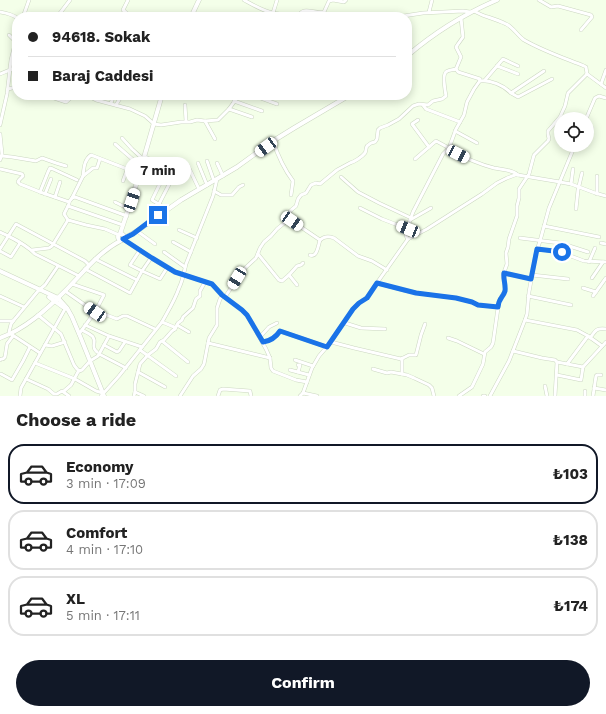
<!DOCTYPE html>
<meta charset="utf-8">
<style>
body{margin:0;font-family:"Work Sans",sans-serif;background:#f2f2f2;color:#222;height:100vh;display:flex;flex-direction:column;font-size:15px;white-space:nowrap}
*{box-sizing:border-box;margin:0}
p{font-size:13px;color:#767676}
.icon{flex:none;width:22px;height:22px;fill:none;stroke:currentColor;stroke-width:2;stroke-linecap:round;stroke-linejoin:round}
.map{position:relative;height:396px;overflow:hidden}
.drawer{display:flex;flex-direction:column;background:#fff;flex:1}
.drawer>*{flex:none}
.banner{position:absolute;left:12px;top:12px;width:400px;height:88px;border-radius:16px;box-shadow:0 2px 10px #0003;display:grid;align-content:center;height:88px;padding:0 16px;background:#fff}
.controls{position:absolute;left:554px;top:112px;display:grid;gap:8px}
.controls a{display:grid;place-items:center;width:40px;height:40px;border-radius:50%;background:#fff;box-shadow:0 2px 10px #0003;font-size:20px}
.end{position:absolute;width:18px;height:18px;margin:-9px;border:5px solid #1a73e8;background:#fff;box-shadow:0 0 0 2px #fff}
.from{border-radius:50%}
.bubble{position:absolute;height:28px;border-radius:14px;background:#fff;box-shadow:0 2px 10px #0003;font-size:13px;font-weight:700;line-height:28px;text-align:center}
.car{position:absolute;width:12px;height:24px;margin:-12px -6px;border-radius:5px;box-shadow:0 0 3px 1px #0007;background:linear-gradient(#fff 24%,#345 0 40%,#fff 0 76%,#345 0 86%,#fff 0)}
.banner b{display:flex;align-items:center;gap:14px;height:38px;font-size:15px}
.banner b+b{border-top:1px solid #e0e0e0}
.banner i{width:10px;height:10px;background:#222}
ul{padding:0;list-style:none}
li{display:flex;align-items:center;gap:12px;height:60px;margin:0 8px 6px;padding:0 8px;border:2px solid #e0e0e0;border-radius:16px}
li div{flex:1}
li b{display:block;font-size:15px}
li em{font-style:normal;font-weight:700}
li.current{border-color:#111827}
li>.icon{width:36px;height:36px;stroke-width:1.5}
h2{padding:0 16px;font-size:18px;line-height:48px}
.primary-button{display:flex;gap:8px;margin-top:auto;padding:8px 16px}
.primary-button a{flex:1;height:46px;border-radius:24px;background:#111827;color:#fff;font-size:16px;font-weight:700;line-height:46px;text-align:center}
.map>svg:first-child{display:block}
</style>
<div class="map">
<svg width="606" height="396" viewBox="0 0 606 396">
<rect width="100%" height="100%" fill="#f4ffe9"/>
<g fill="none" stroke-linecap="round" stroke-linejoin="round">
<g stroke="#ccd7c2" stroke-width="4">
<g id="minor">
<polyline points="128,0 123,10 131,17"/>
<path d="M244,0c9,5 19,11 29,13 9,2 19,1 28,4"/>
<polyline points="539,0 551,7 558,6 591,15 592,17 581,30"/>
<path d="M474,11c4,2 9,5 14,6 6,2 12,4 18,7 7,3 11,11 18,16 19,11 40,18 60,26l2,1 1,7"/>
<path d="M0,12c6,1 12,2 17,6"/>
<polyline points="429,12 432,0"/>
<polyline points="273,13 277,0"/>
<polyline points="23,17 29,0"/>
<polyline points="57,17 70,0"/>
<path d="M298,17c5,-12 15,-3 26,-5l5,-11 4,-1 11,2 2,-2"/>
<polyline points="397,17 423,13 463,11 470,12"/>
<polyline points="9,35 13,39 17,40"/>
<polyline points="497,66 518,74"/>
<polyline points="0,74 17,67"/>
<polyline points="587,74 606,88"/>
<polyline points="485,80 503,59 518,66"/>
<path d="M480,81c11,-1 23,4 31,12l33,-22"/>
<polyline points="601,84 606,70"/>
<polyline points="8,89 16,87 17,87"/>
<polyline points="511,93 518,97 552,79"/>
<polyline points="45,95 66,102 74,95"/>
<polyline points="86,95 96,100 130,109 145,116 154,124 161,125 168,124 181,122 190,122 197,120 205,121 218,120 229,109 239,95"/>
<polyline points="252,95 277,104"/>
<polyline points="234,101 262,111"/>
<polyline points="111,103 114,95"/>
<polyline points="116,105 122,95"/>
<polyline points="185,105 186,121"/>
<polyline points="423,105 426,109 460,122"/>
<polyline points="229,109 252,117"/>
<polyline points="586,119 595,98 599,96 606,98"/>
<polyline points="418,120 412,124 429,147"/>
<polyline points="205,121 215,139"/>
<polyline points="0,125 7,94 11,60 17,36"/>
<polyline points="587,126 592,128"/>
<polyline points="455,131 477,143"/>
<polyline points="0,134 2,154 0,160"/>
<polyline points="122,138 132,149 144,160"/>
<path d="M273,141c5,15 11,28 20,40l-2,14"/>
<polyline points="115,144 139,165 154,172"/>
<path d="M448,149c15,8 30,15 46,19 9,2 17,1 24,7"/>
<polyline points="2,156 12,157 36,161 42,158 56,163 66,166"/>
<polyline points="145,157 159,163"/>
<polyline points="415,159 436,141 449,148"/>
<polyline points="207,161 214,181"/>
<polyline points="198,163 207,185"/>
<polyline points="217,163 223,176"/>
<polyline points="188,166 199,189"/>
<polyline points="0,169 22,174 23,176 19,180 18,182 20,184 40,192 69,202 69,204 64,214 68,220 86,225 105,229 119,235"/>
<path d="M83,176c1,-8 1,-16 8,-21l49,19"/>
<polyline points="597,176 597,194"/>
<polyline points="341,177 358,192 379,203 411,218"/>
<polyline points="123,181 127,170"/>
<polyline points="571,184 573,169"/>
<polyline points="214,191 221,195 232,195 239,187 243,185"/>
<polyline points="40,192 48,172 50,168 53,169 77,180"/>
<polyline points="45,194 51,179"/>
<polyline points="55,197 60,182"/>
<polyline points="72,198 83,176 93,168 97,168 100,159"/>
<polyline points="69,202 72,198 75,197 127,216"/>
<polyline points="115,202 129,209"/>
<polyline points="159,204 176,171 168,167 152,200 167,209"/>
<polyline points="68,206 123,225"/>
<polyline points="360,208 382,219 408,229"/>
<polyline points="576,209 578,190 582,173"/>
<path d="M288,220l2,-9 6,-5 2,-7 3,-4 5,-2 5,-8 5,-2 4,1 17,-14 13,-7c4,-1 12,-6 15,-10 1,-1 1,-6 2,-7l4,-3 4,-1 2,-3 1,-9 2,-2 8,-3 11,-6 14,-13 6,-2 9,1 5,-4 9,-2 4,-3c-1,-6 -4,-21 0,-24 2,-2 7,-2 10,-3"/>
<polyline points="410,220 431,208"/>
<polyline points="544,226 599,237"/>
<polyline points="179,230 197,238"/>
<polyline points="137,231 155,244"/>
<path d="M0,232c12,6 26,12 35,22l44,22"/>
<polyline points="520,238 560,243 588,252"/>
<polyline points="123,239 151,258 175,272 212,284 223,295 220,299 217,308 217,325 209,338 204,364 201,369 193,376 180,396"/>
<polyline points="408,239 406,236 409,223 413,212 443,154 449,148 456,129 464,115 467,102 474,89 479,82 480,79 458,72 456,69 461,57 456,47 458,44 463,37 461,18"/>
<polyline points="173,242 191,252"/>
<polyline points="601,243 606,244"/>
<polyline points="0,249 16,224 85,261 89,265"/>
<polyline points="537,249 560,252 584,261 606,262"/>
<polyline points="32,250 49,248 52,246 68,220"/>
<polyline points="140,250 130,265 142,271 160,279 167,268"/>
<polyline points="0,251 11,257 20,243"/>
<polyline points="164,252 185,267"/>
<polyline points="258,254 279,280 282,281 289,275 297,266 301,265 303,263"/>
<path d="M310,255c7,3 8,-9 10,-15"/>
<polyline points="95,259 137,280"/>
<polyline points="589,262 595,248"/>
<polyline points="85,269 130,293 142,271 151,258"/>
<polyline points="504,273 531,279"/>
<polyline points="289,275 297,285"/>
<polyline points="532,275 568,279"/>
<polyline points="592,278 603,262"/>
<polyline points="377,283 407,291 424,294 456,298 472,302 478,305 498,307"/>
<polyline points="72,284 104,295 95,312 79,334"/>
<polyline points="583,288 596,292"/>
<polyline points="65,291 95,312"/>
<polyline points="0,296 24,307"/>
<polyline points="224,296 242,310 247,315 266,349 270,358 271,368 273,371 296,380 307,382"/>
<polyline points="528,296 571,305"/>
<polyline points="593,296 606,278"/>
<path d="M225,297l18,-27 13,-12 4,-10 4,-6 7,-6 6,-7 11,-9 4,1 28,19c4,-4 9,-4 14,-2l24,18 14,5 15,9"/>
<polyline points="96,311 117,319 123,316 127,316 155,329"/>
<polyline points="38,315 61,334 74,365 77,369 79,371 82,370 90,361 98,356 109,336"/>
<polyline points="525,320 577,330 588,336 602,346"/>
<polyline points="0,321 13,321"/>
<polyline points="162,322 174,327 175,329"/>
<polyline points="345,323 361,328 385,329"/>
<polyline points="85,325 109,336 142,347"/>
<polyline points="177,325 189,332"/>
<path d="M82,330c3,2 9,4 11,7 4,6 -3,9 4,15"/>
<polyline points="260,337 269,327 277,323"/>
<polyline points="448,338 457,341 484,354"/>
<path d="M590,338c6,-8 6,-10 16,-9"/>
<polyline points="162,341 188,362"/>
<path d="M263,342c8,-1 13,-5 17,-11l47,16"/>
<polyline points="331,342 354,348 401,359 409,355 416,355 421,335 425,324"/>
<polyline points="208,343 270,358"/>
<polyline points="45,345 52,346 65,342"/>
<polyline points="104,345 117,352 119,351 125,342"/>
<polyline points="140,350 176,376"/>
<polyline points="513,351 542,358 555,360 557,362 583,367 606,342"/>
<polyline points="40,353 11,334 9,332 11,324 14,320 38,291 45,285 58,266"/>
<polyline points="99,354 126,368"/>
<polyline points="0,360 1,359 3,359 5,357 7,344 13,336"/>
<polyline points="295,360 313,366"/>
<polyline points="35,363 75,379 96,391 103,393"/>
<polyline points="567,364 588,336"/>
<polyline points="298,365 300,365 298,372"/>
<polyline points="373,369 387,373 391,372 407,375 414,378 429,385 432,388 434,396"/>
<polyline points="290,370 309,375"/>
<polyline points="138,372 165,387"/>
<polyline points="1,374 12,380 23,361 30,347"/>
<polyline points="402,374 402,358"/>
<polyline points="557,375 581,380 583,367"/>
<polyline points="26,379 48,389 54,394 57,394 62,391 69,396"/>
<polyline points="545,386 547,396"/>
<polyline points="594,388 606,390"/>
<polyline points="64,391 71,385 79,370"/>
<polyline points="135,392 144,396"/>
<polyline points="303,393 312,368 319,356 331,342 353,309 359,303 367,297 408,239 427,229 482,194 497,183 507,178 515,175 518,175 560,182 571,184 595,193 606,196"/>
<polyline points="20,396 21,388 65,309"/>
<path d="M101,396l18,-20 43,-54c6,-11 13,-22 17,-34 4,-8 5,-16 7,-24l27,-68 4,-17"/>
<polyline points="134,396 135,392 135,384 140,364 148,355 156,349 160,342 164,340 172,331 175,329 178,323 182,320 183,317 193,308 196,299 200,296 200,291 205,282"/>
<polyline points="218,396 220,390 223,389 250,391 251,396"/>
<polyline points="300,396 303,393 317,396"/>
<polyline points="459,396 472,387 483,364 485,352 491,347 493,343 499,301 505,290 503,275 507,264 506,253 508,247 509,239 517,216 517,206 519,198 519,189 529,174 534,155 548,141 549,139 548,134 548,131 560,117 565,106 568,93 587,74"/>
<polyline points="483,396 485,396"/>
<polyline points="490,396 509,361 525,320 527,314 529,292 536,253 540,241 549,208 575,145"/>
<polyline points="555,396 557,362"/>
<polyline points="585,396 585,391"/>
<polyline points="593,396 596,376 597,375 601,375"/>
</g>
</g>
<g stroke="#ccd7c2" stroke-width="5">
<g id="major">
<polyline points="191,17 199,0"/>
<path d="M407,56c27,-23 57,-42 90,-56"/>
<polyline points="120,234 134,192 162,95"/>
<circle cx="121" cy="237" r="3"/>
<polyline points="123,239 137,231 181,200 237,167 273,141 294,128 350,95"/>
<polyline points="0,271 58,298 67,308 72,317 80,336 104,396"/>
<polyline points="49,297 63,307"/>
<path d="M0,338c25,-9 46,-28 65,-47 18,-18 33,-39 57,-51"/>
</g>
</g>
<use href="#minor" stroke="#fff" stroke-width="3"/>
<use href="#major" stroke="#fff" stroke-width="4"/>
</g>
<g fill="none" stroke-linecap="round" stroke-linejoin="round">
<path stroke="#1a73e8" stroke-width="5" d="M158,215l-25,19 -10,5 29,19 23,14 37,12 10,11 20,15 5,5 16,27c8,-1 13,-5 17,-11l47,16 26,-38 6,-6 8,-5 10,-15 39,10 40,5 16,4 6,3 20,2c1,-10 5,-9 7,-16 1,-6 -2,-12 -1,-18l27,6 6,-30 25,3"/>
</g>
</svg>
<div class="controls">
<a><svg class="icon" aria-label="locate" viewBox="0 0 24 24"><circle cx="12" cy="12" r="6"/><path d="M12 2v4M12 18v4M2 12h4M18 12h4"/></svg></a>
</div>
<i class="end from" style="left:562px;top:252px"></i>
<i class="end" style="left:158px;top:215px"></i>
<div class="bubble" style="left:125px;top:157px;width:66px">7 min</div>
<i class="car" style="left:266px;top:147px;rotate:234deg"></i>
<i class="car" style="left:458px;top:154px;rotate:117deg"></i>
<i class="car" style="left:132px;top:200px;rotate:18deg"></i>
<i class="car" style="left:292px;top:221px;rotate:124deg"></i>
<i class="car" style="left:408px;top:229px;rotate:292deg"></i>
<i class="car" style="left:237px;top:278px;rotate:211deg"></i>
<i class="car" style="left:95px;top:312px;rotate:305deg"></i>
<div class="banner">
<b><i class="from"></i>94618. Sokak</b>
<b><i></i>Baraj Caddesi</b>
</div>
</div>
<section class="drawer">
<h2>Choose a ride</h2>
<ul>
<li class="current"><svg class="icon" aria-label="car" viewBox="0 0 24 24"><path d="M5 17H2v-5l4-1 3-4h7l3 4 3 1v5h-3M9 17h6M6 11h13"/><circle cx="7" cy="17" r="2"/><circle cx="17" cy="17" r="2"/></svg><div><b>Economy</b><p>3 min · 17:09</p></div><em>₺103</em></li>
<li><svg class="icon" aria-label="car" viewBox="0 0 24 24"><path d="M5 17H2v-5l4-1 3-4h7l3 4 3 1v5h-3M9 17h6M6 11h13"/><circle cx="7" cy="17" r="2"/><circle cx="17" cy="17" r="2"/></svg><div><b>Comfort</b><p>4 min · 17:10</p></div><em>₺138</em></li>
<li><svg class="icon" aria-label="car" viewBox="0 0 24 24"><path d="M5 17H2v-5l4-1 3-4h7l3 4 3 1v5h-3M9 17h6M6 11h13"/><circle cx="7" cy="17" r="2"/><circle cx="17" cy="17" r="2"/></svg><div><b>XL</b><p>5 min · 17:11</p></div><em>₺174</em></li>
</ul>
<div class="primary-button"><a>Confirm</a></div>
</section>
